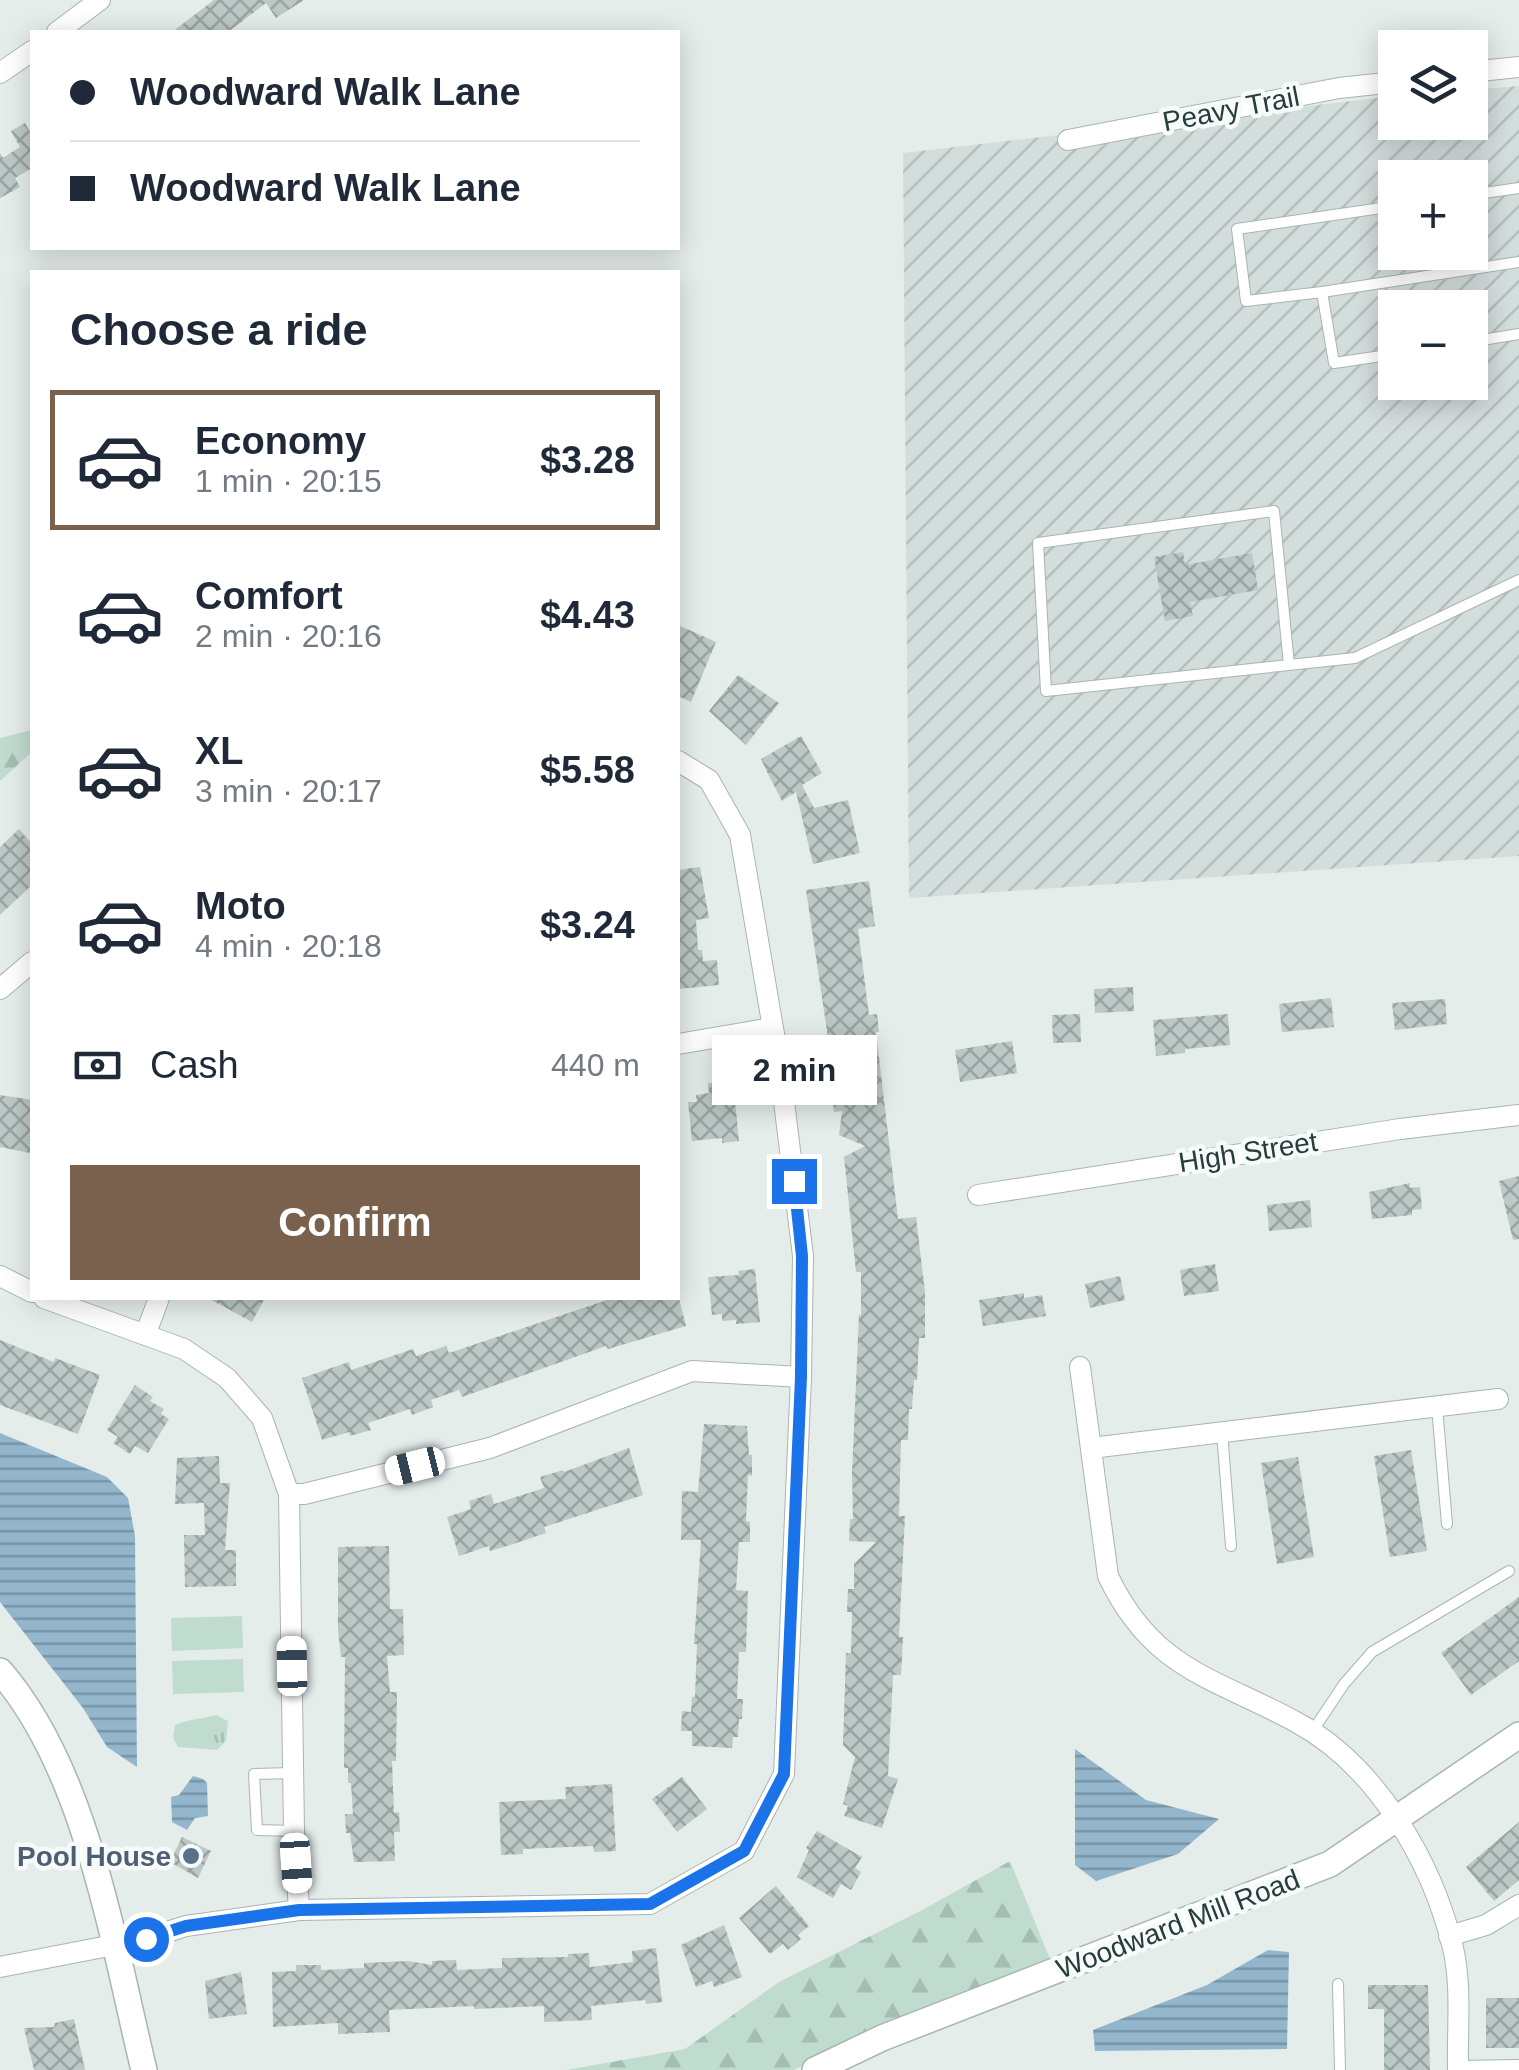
<!DOCTYPE html>
<meta charset="utf-8">
<style>
body{margin:0;font-family:Helvetica,sans-serif;background:#f2f2f3;color:#1f2937;height:100vh;display:flex;flex-direction:column;font-size:38px;white-space:nowrap}
*{box-sizing:border-box;margin:0}
p{font-size:32px;color:#747a83}
.icon{flex:none;width:55px;height:55px;fill:none;stroke:currentColor;stroke-width:2;stroke-linecap:round;stroke-linejoin:round}
.map{position:relative;flex:1;overflow:hidden}
.drawer{position:absolute;left:30px;top:270px;width:650px;height:1030px;display:flex;flex-direction:column;background:#fff;border-radius:0px;box-shadow:0 5px 25px #0003}
.drawer>*{flex:none}
.guide{position:absolute;left:30px;top:30px;width:650px;height:220px;border-radius:0px;box-shadow:0 5px 25px #0003;display:grid;align-content:center;height:220px;padding:0 40px;background:#fff}
.fabs{position:absolute;left:1378px;top:30px;display:grid;gap:20px}
.fabs a{display:grid;place-items:center;width:110px;height:110px;border-radius:0px;background:#fff;box-shadow:0 5px 25px #0003;font-size:50px}
.end{position:absolute;width:45px;height:45px;margin:-22px;border:12px solid #1a73e8;background:#fff;box-shadow:0 0 0 5px #fff}
.from{border-radius:50%}
.bubble{position:absolute;height:70px;border-radius:0px;background:#fff;box-shadow:0 5px 25px #0003;font-size:32px;font-weight:700;line-height:70px;text-align:center}
.car{position:absolute;width:30px;height:60px;margin:-30px -15px;border-radius:12px;box-shadow:0 0 8px 2px #0007;background:linear-gradient(#fff 24%,#345 0 40%,#fff 0 76%,#345 0 86%,#fff 0)}
.guide b{display:flex;align-items:center;gap:35px;height:95px;font-size:38px}
.guide b+b{border-top:2px solid #e0e1e3}
.guide i{width:25px;height:25px;background:#1f2937}
ul{padding:0;list-style:none}
li{display:flex;align-items:center;gap:30px;height:140px;margin:0 20px 15px;padding:0 20px;border:5px solid transparent;border-radius:0px}
li div{flex:1}
li b{display:block;font-size:38px}
li em{font-style:normal;font-weight:700}
li.selected{border-color:#79614e}
li>.icon{width:90px;height:90px;stroke-width:1.5}
h2{padding:0 40px;font-size:45px;line-height:120px}
.pay{display:flex;align-items:center;gap:25px;height:110px;padding:0 40px;font-size:38px}
.pay p{margin-inline-start:auto}
.cta{display:flex;gap:20px;margin-top:auto;padding:20px 40px}
.cta a{flex:1;height:115px;border-radius:0px;background:#79614e;color:#fff;font-size:40px;font-weight:700;line-height:115px;text-align:center}
.map>svg:first-child{display:block}
</style>
<div class="map">
<svg width="1519" height="2070" viewBox="0 0 1519 2070">
<defs>
<pattern id="industrial-furrows" width="10" height="10" patternUnits="userSpaceOnUse" patternTransform="scale(2.5)"><rect width="10" height="10" fill="#d3dddb"/><path d="M-1 1l2-2M0 10L10 0M9 11l2-2" fill="none" stroke="#b5bfbd"/></pattern>
<pattern id="grass-tufts" width="24" height="20" patternUnits="userSpaceOnUse" patternTransform="scale(2.5)"><rect width="24" height="20" fill="#c0dcce"/><path d="M3 7l-1-3M5 7V3M7 7l1-3M15 17l-1-3M17 17v-4M19 17l1-3" fill="none" stroke="#a5beb2"/></pattern>
<pattern id="forest-firs" width="22" height="20" patternUnits="userSpaceOnUse" patternTransform="scale(2.5)"><rect width="22" height="20" fill="#c0dcce"/><path d="M5 1l3.5 6h-7zM16 11l3.5 6h-7z" fill="#a5beb2"/></pattern>
<pattern id="water-rules" width="6" height="5" patternUnits="userSpaceOnUse" patternTransform="scale(2.5)"><rect width="6" height="5" fill="#93b6cd"/><path d="M0 2.5h6" fill="none" stroke="#7895a8"/></pattern>
<pattern id="building-cross-hatch" width="8" height="8" patternUnits="userSpaceOnUse" patternTransform="scale(2.5)"><rect width="8" height="8" fill="#bbc8c5"/><path d="M0 0l8 8M0 8l8-8" fill="none" stroke="#98a4a1"/></pattern>
</defs>
<rect width="100%" height="100%" fill="#e5edeb"/>
<path fill="url(#industrial-furrows)" fill-rule="evenodd" d="M1519,86v770l-610,42 -6,-745 492,-57v26h75v-32zM1395,178h75v74h-75zM1395,308h75v74h-75z"/>
<path fill="url(#grass-tufts)" d="M216,1715l12,6 -2,20 -9,9 -39,-3 -5,-9 2,-13c14,-6 27,-6 41,-10z"/>
<g fill="url(#forest-firs)">
<polygon points="32,730 32,752 0,781 0,738"/>
<polygon points="1010,1861 1050,1959 865,2033 794,2070 566,2070 685,2049 779,1982 926,1908"/>
</g>
<g fill="#c0dcce">
<polygon points="242,1616 243,1648 172,1651 171,1618"/>
<polygon points="243,1659 244,1692 173,1694 172,1661"/>
</g>
<g fill="url(#water-rules)">
<polygon points="0,1433 107,1477 128,1498 135,1536 137,1767 107,1747 83,1708 0,1602"/>
<polygon points="1075,1749 1146,1800 1219,1819 1178,1854 1096,1881 1075,1865"/>
<polygon points="193,1776 203,1779 207,1783 208,1816 195,1818 187,1830 172,1822 171,1797 179,1795"/>
<polygon points="1268,1950 1289,1952 1287,2049 1095,2051 1093,2030 1207,1985"/>
</g>
<g fill="url(#building-cross-hatch)">
<polygon points="214,0 304,0 276,18 266,3 228,32 172,32"/>
<polygon points="25,123 32,135 32,168 15,178 20,187 0,198 0,153 3,158 20,147 11,131"/>
<polygon points="1183,552 1185,565 1252,553 1258,590 1190,602 1193,616 1165,621 1154,557"/>
<polygon points="678,625 716,642 691,702 678,696"/>
<polygon points="738,675 779,703 746,745 709,711"/>
<polygon points="801,736 822,773 802,785 814,808 848,800 860,853 813,864 796,792 782,801 768,774 761,759"/>
<polygon points="19,829 32,844 32,885 0,915 0,847"/>
<polygon points="700,867 709,918 696,920 698,950 702,950 703,961 717,960 719,985 678,989 678,870"/>
<polygon points="869,881 875,926 858,929 869,1015 877,1014 879,1032 876,1032 898,1219 916,1217 925,1292 925,1338 919,1338 917,1380 914,1380 912,1409 909,1409 908,1440 901,1440 899,1516 905,1516 899,1637 903,1637 901,1675 893,1675 888,1776 898,1779 882,1828 844,1816 848,1806 843,1804 855,1757 843,1745 846,1653 851,1653 852,1612 847,1612 848,1589 854,1589 854,1564 876,1542 849,1541 850,1519 853,1519 852,1473 859,1315 861,1315 861,1272 856,1272 844,1157 865,1146 839,1135 842,1111 834,1112 831,1086 835,1085 806,890"/>
<polygon points="1133,987 1134,1011 1095,1013 1094,989"/>
<polygon points="1331,998 1334,1027 1282,1032 1279,1004"/>
<polygon points="1445,999 1447,1024 1395,1030 1392,1003"/>
<polygon points="1080,1014 1081,1042 1053,1043 1052,1015"/>
<polygon points="1228,1014 1230,1045 1185,1049 1185,1053 1156,1056 1153,1020"/>
<polygon points="1012,1041 1017,1073 960,1082 955,1050"/>
<polygon points="733,1080 739,1141 722,1143 722,1138 692,1141 688,1102 697,1102 696,1095 709,1093 708,1083"/>
<polygon points="0,1095 32,1100 30,1153 0,1147"/>
<polygon points="1519,1176 1519,1239 1513,1240 1499,1181"/>
<polygon points="1410,1183 1410,1188 1420,1187 1422,1209 1412,1210 1412,1215 1372,1219 1369,1192"/>
<polygon points="1310,1200 1312,1227 1269,1231 1267,1205"/>
<polygon points="1215,1264 1219,1291 1184,1296 1180,1270"/>
<polygon points="755,1269 760,1322 736,1324 736,1320 722,1321 722,1314 712,1315 708,1277 739,1275 738,1271"/>
<polygon points="1120,1276 1125,1300 1090,1308 1085,1284"/>
<polygon points="1024,1293 1024,1298 1042,1295 1046,1316 983,1326 979,1300"/>
<polygon points="208,1298 265,1298 252,1322"/>
<polygon points="613,1298 679,1298 686,1326 608,1349 606,1346 462,1397 459,1390 431,1400 433,1407 412,1415 410,1409 368,1423 371,1430 350,1436 349,1432 322,1440 302,1378 349,1362 351,1370 413,1349 416,1356 446,1346 449,1353"/>
<polygon points="0,1340 54,1362 55,1358 100,1375 78,1434 0,1405"/>
<polygon points="135,1385 153,1397 150,1401 164,1409 161,1414 169,1419 148,1453 135,1446 130,1454 113,1443 118,1437 107,1430"/>
<polygon points="704,1424 747,1426 749,1455 752,1455 752,1476 748,1475 746,1521 750,1522 750,1542 739,1542 736,1590 748,1591 746,1652 739,1652 737,1699 743,1699 742,1719 739,1719 738,1737 733,1737 732,1748 692,1746 692,1731 681,1731 682,1711 691,1712 692,1697 695,1697 697,1644 694,1644 701,1540 681,1540 682,1491 698,1492"/>
<polygon points="629,1448 643,1495 544,1527 546,1533 507,1546 490,1551 489,1546 459,1556 447,1517 471,1509 469,1501 491,1494 494,1504 544,1488 540,1477 563,1470 564,1472"/>
<polygon points="1411,1450 1427,1551 1390,1557 1374,1456"/>
<polygon points="219,1456 220,1483 230,1483 225,1550 236,1550 236,1586 185,1587 184,1535 205,1535 204,1503 175,1504 177,1458"/>
<polygon points="1298,1457 1314,1557 1277,1564 1261,1463"/>
<polygon points="389,1546 390,1609 403,1609 404,1655 387,1656 390,1692 397,1692 396,1761 392,1761 394,1813 399,1812 400,1832 394,1832 395,1861 354,1862 350,1833 346,1833 345,1814 353,1814 351,1783 348,1783 348,1768 344,1768 345,1657 341,1657 338,1630 338,1547"/>
<polygon points="1519,1597 1519,1661 1471,1695 1441,1653"/>
<polygon points="682,1777 707,1809 677,1832 652,1799"/>
<polygon points="612,1784 616,1851 594,1852 593,1846 569,1847 523,1849 523,1854 501,1855 499,1802 566,1799 565,1787"/>
<polygon points="1519,1822 1519,1880 1494,1901 1466,1867"/>
<polygon points="817,1831 862,1857 855,1868 861,1872 851,1890 841,1884 833,1898 797,1877 809,1850 806,1848"/>
<polygon points="182,1837 211,1851 198,1878 170,1862"/>
<polygon points="776,1886 809,1926 798,1935 801,1939 788,1950 783,1944 770,1954 739,1918"/>
<polygon points="724,1925 742,1977 714,1987 712,1981 696,1987 681,1945"/>
<polygon points="656,1948 662,2002 646,2004 645,2000 591,2006 592,2020 544,2022 544,2006 474,2009 474,2006 389,2010 390,2032 338,2034 338,2023 273,2027 272,1972 296,1971 296,1965 321,1965 321,1970 364,1968 364,1963 408,1961 432,1965 432,1961 456,1960 457,1970 502,1968 502,1958 568,1957 568,1954 589,1953 590,1967 633,1962 632,1951"/>
<polygon points="241,1972 247,2014 209,2019 205,1981"/>
<polygon points="1368,1985 1428,1985 1430,2070 1384,2070 1384,2009 1368,2009"/>
<rect x="1486" y="1998" width="33" height="50"/>
<polygon points="74,2019 85,2070 34,2070 24,2028 54,2027 55,2023"/>
</g>
<g fill="none" stroke-linecap="round" stroke-linejoin="round">
<g stroke="#a8b5b3" stroke-width="12">
<g id="service">
<polyline points="1470,195 1519,188"/>
<polyline points="1395,206 1237,229 1246,301 1322,292 1334,363 1395,354"/>
<polyline points="1322,292 1519,262"/>
<polyline points="1470,342 1519,334"/>
<polyline points="1289,665 1274,511 1038,543 1046,691 1355,658 1519,580"/>
<polyline points="1437,1407 1447,1524"/>
<polyline points="1222,1432 1231,1546"/>
<polyline points="1312,1732 1344,1684 1372,1652 1509,1571"/>
<polyline points="293,1773 254,1774 257,1830 294,1831"/>
<polyline points="1338,1984 1340,2070"/>
<polyline points="1458,2066 1519,2065"/>
</g>
</g>
<g stroke="#a8b5b3" stroke-width="22">
<g id="minor">
<polyline points="57,32 100,0"/>
<polyline points="1470,72 1519,67"/>
<polyline points="0,73 32,51"/>
<polyline points="1068,140 1339,88 1395,82"/>
<polyline points="0,989 32,962"/>
<polyline points="678,1044 772,1028"/>
<polyline points="978,1195 1400,1129 1519,1115"/>
<polyline points="0,1276 32,1292"/>
<polyline points="44,1298 184,1349 227,1378 262,1418 289,1494 294,1831 299,1910"/>
<polyline points="146,1333 159,1298"/>
<path d="M1080,1367l28,209c45,94 105,101 188,146 80,43 136,139 157,226 9,38 4,83 5,122"/>
<polyline points="1091,1448 1498,1399"/>
<polyline points="289,1494 304,1494 490,1448 692,1371 801,1377"/>
<polyline points="1449,1936 1486,1925 1519,1905"/>
<polyline points="0,1967 145,1939 186,1926 299,1910 650,1904 744,1851 784,1774 801,1377 803,1256 780,1069 740,835 709,780 678,761"/>
</g>
</g>
<g stroke="#a8b5b3" stroke-width="28">
<g id="tertiary">
<path d="M0,1671c87,100 113,272 144,399"/>
<polyline points="815,2070 882,2038 1330,1864 1519,1735"/>
</g>
</g>
<use href="#service" stroke="#fff" stroke-width="10"/>
<use href="#minor" stroke="#fff" stroke-width="20"/>
<use href="#tertiary" stroke="#fff" stroke-width="25"/>
</g>
<g fill="none" stroke-linecap="round" stroke-linejoin="round">
<polyline stroke="#1a73e8" stroke-width="12" points="146,1939 186,1926 299,1910 650,1904 744,1851 784,1774 801,1377 802,1256 794,1181"/>
</g>
<circle fill="#5c6f8a" stroke="#f6faf9" stroke-width="4" cx="191" cy="1856" r="10"/>
<g text-anchor="middle" dominant-baseline="central" stroke-width="9" stroke-linejoin="round" paint-order="stroke">
<g font-size="28" fill="#263d3c" stroke="#f6faf9">
<text transform="translate(1231 109) rotate(-11)">Peavy Trail</text>
<text transform="translate(1248 1152) rotate(-9)">High Street</text>
<text transform="translate(1178 1924) rotate(-21)">Woodward Mill Road</text>
</g>
<g font-size="28" font-weight="bold" fill="#4e5e75" stroke="#f6faf9" text-anchor="end">
<text x="171" y="1856">Pool House</text>
</g>
</g>
</svg>
<div class="fabs">
<a><svg class="icon" aria-label="layers" viewBox="0 0 24 24"><path d="M12 4l9 5-9 5-9-5zM3 14l9 5 9-5"/></svg></a>
<a>+</a>
<a>−</a>
</div>
<i class="end from" style="left:146px;top:1939px"></i>
<i class="end" style="left:794px;top:1181px"></i>
<div class="bubble" style="left:712px;top:1035px;width:165px">2 min</div>
<i class="car" style="left:415px;top:1466px;rotate:256deg"></i>
<i class="car" style="left:292px;top:1666px;rotate:359deg"></i>
<i class="car" style="left:296px;top:1863px;rotate:176deg"></i>
<div class="guide">
<b><i class="from"></i>Woodward Walk Lane</b>
<b><i></i>Woodward Walk Lane</b>
</div>
<section class="drawer">
<h2>Choose a ride</h2>
<ul>
<li class="selected"><svg class="icon" aria-label="car" viewBox="0 0 24 24"><path d="M5 17H2v-5l4-1 3-4h7l3 4 3 1v5h-3M9 17h6M6 11h13"/><circle cx="7" cy="17" r="2"/><circle cx="17" cy="17" r="2"/></svg><div><b>Economy</b><p>1 min · 20:15</p></div><em>$3.28</em></li>
<li><svg class="icon" aria-label="car" viewBox="0 0 24 24"><path d="M5 17H2v-5l4-1 3-4h7l3 4 3 1v5h-3M9 17h6M6 11h13"/><circle cx="7" cy="17" r="2"/><circle cx="17" cy="17" r="2"/></svg><div><b>Comfort</b><p>2 min · 20:16</p></div><em>$4.43</em></li>
<li><svg class="icon" aria-label="car" viewBox="0 0 24 24"><path d="M5 17H2v-5l4-1 3-4h7l3 4 3 1v5h-3M9 17h6M6 11h13"/><circle cx="7" cy="17" r="2"/><circle cx="17" cy="17" r="2"/></svg><div><b>XL</b><p>3 min · 20:17</p></div><em>$5.58</em></li>
<li><svg class="icon" aria-label="car" viewBox="0 0 24 24"><path d="M5 17H2v-5l4-1 3-4h7l3 4 3 1v5h-3M9 17h6M6 11h13"/><circle cx="7" cy="17" r="2"/><circle cx="17" cy="17" r="2"/></svg><div><b>Moto</b><p>4 min · 20:18</p></div><em>$3.24</em></li>
</ul>
<div class="pay"><svg class="icon" aria-label="cash" viewBox="0 0 24 24"><path d="M3 7h18v10H3z"/><circle cx="12" cy="12" r="2"/></svg>Cash<p>440 m</p></div>
<div class="cta"><a>Confirm</a></div>
</section>
</div>
